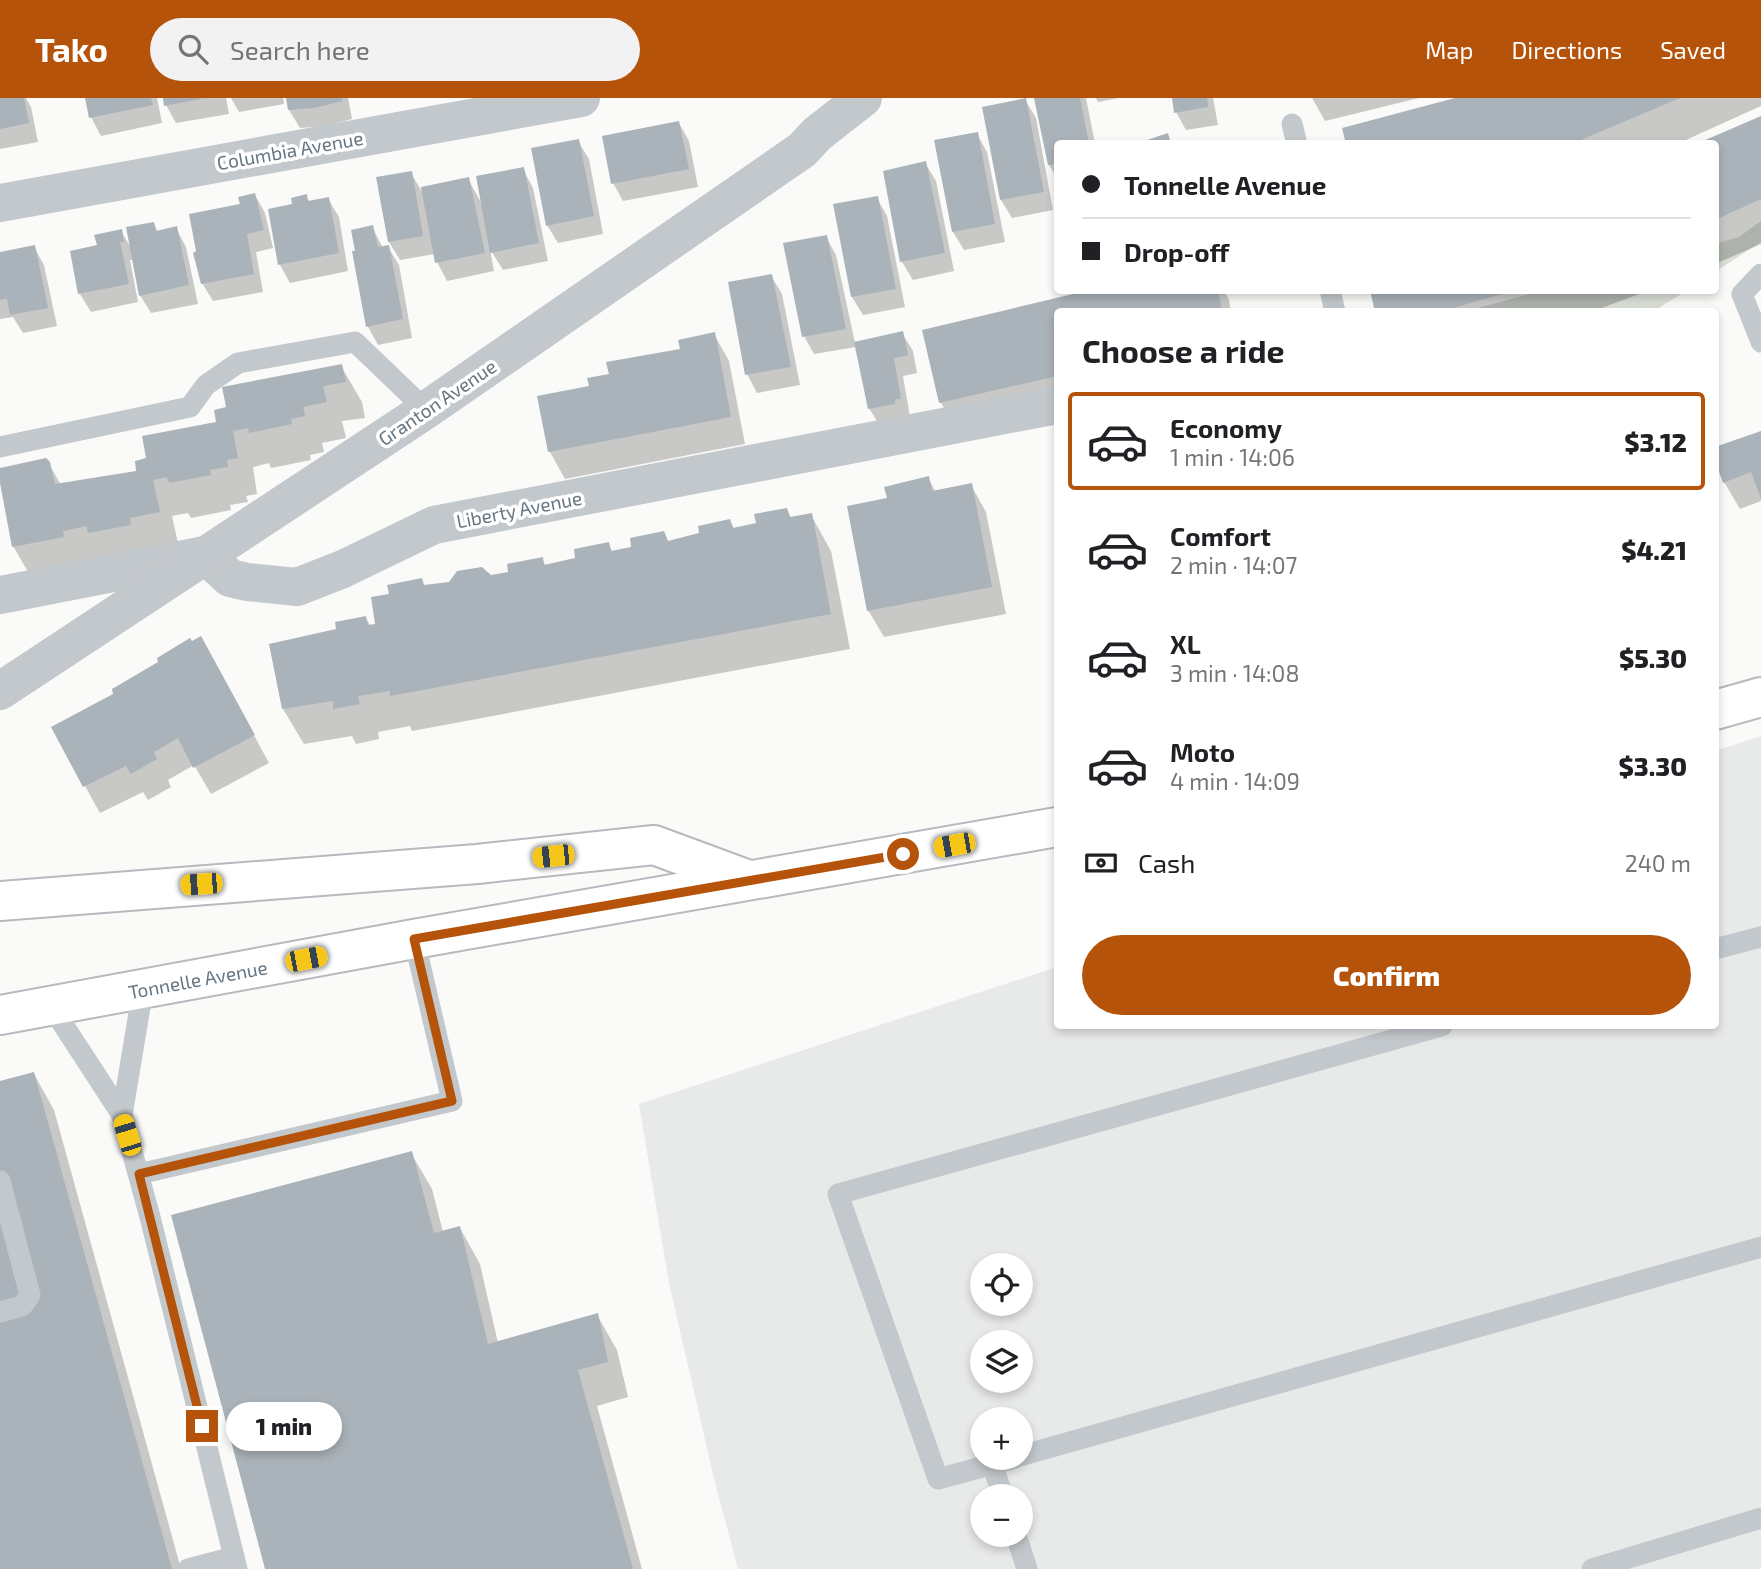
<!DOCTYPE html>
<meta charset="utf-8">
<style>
body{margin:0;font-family:"Exo 2",sans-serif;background:#f2f2f2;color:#202124;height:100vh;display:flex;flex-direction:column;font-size:26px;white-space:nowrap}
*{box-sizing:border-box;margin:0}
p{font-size:23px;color:#757577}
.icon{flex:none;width:38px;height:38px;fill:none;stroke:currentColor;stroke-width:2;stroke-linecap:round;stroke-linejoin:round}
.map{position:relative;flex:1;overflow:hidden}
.drawer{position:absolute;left:1054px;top:210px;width:665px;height:721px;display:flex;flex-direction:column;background:#fff;border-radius:7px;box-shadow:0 4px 10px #0003}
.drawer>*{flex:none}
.top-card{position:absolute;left:1054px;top:42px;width:665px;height:154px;border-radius:7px;box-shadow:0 4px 10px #0003;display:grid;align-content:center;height:154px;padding:0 28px;background:#fff}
.buttons{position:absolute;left:970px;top:1155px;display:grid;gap:14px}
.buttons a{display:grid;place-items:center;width:63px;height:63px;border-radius:50%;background:#fff;box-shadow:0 4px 10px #0003;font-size:35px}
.end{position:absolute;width:32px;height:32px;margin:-16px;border:9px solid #b45309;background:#fff;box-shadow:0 0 0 4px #fff}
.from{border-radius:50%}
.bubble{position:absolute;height:49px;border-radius:24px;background:#fff;box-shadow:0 4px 10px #0003;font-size:23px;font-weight:800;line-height:49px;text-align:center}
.car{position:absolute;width:21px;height:42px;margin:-21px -10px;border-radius:9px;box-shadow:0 0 5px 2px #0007;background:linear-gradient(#f5c518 24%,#345 0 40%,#f5c518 0 76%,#345 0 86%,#f5c518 0)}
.top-card b{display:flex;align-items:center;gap:24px;height:66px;font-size:26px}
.top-card b+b{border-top:2px solid #e0e0e0}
.top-card i{width:18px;height:18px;background:#202124}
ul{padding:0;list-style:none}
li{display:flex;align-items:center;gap:21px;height:98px;margin:0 14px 10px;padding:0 14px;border:4px solid transparent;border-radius:7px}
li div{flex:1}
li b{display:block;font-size:26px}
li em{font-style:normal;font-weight:800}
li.selected{border-color:#b45309}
li>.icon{width:63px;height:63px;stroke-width:1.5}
h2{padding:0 28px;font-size:32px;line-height:84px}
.pay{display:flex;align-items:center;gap:18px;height:77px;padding:0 28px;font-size:26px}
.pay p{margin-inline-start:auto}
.action{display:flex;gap:14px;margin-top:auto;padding:14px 28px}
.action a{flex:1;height:80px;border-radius:42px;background:#b45309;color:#fff;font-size:28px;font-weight:800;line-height:80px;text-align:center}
header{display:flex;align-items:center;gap:42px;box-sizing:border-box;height:98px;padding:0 35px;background:#b45309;color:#fff}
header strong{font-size:33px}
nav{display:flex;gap:38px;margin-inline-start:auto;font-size:24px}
.search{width:490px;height:63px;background:#f2f2f2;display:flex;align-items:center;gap:18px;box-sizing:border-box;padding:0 24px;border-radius:38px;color:#757577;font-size:26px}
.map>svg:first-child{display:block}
</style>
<header>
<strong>Tako</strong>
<div class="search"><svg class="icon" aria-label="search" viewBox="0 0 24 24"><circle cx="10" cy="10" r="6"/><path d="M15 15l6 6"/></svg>Search here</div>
<nav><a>Map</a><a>Directions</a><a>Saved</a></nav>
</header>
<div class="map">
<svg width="1761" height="1471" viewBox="0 0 1761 1471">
<rect width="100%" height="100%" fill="#fafaf8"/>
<path fill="#e8e9e9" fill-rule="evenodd" d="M1761,638v833h-1023l-24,-90 -45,-196 -30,-179 418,-137v59h658v-275zM982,1167h38v39h-38zM982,1244h38v39h-38zM982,1321h38v39h-38zM982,1398h38v39h-38z"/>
<g fill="#dadfd7">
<polygon points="1761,123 1761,144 1715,174 1715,146 1739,139"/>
<polygon points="1544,192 1686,192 1686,193 1654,213 1467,213"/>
</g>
<g fill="#0003">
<polygon points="0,0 26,0 31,9 38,44 0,51"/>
<polygon points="87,0 157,0 162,25 101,38 91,19"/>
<polygon points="164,0 226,0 229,16 176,25 166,7"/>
<polygon points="231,0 283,0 284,6 239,14"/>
<polygon points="287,0 348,0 352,21 325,28 300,30 289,12"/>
<polygon points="1036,0 1086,0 1095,46 1057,46 1057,80 1049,67"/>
<polygon points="1096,0 1119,0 1098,4"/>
<polygon points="1173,0 1213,0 1218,27 1186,32 1176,14"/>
<polygon points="1312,0 1419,0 1325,23"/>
<polygon points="1462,0 1761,0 1761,8 1677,46 1347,46"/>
<polygon points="1025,2 1036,20 1053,112 1012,120 1001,102 984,10"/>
<polygon points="1761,22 1761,146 1715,166 1715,46"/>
<polygon points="679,25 689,43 698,89 623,103 613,85"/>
<polygon points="977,36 987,54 1005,144 964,152 953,134"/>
<polygon points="578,43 589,61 603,136 558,145 547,127"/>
<polygon points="925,65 936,83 954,173 913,182 902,164 885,74"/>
<polygon points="523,71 533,90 548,163 503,172 490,151 494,173 447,183 437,164 435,156 400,162 389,144 411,75 425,99 468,81 482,106"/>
<polygon points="255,97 265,115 273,150 256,154 263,194 213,203 202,185 242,107"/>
<polygon points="306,98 310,105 328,101 339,119 348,173 290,185 280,167"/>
<polygon points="877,100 887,118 905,209 863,217 852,199"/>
<polygon points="154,126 158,134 176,130 186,149 198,206 151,215 140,197 134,162 130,162 138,204 91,214 80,196 99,148 121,133 131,150"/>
<polygon points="372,129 383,150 388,149 399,167 412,240 378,247 368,229 354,155"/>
<polygon points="826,139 836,157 855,245 902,235 913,253 917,275 903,278 910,319 880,328 869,310 856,249 814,256 804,238"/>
<polygon points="34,149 44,167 57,228 23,235 13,219 0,221 0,155"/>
<polygon points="771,178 782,196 800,287 757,295 747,276"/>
<polygon points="1098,192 1224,192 1229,202 1231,214 1057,214 1057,319 962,340 941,305 924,233"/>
<polygon points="1372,192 1650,192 1591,214 1377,214"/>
<polygon points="714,236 729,263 745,346 565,381 550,354 539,299 591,289 611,278 682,253"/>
<polygon points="341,268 362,304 365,320 342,323 346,340 322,345 324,354 310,357 311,362 271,370 269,365 253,369 257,396 246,398 248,404 230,407 231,412 191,420 188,415 172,418 179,450 34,484 13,448 0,372 49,366 61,387 138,374 148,361 218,325"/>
<polygon points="1761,335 1761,403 1740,411 1724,384 1715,351"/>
<polygon points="928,380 936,394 971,387 986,414 1006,516 884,539 868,512 889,401"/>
<polygon points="786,412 791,420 811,417 831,453 850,551 412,633 410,628 378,634 379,641 356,646 352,638 304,646 283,611 338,532 366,520 371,529 377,527 391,498 421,482 425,488 510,475 542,461 546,468 577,462 608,446 613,454 668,444 701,437 730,423 735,432 758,426"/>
<polygon points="161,564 216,567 269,665 211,696 194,667 168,682 171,689 148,702 143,694 100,715 85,688 115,597"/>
<polygon points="34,976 54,1012 181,1471 0,1471 0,985"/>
<polygon points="411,1055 432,1091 443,1134 460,1130 480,1166 498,1245 597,1217 617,1252 628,1299 597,1308 642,1471 267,1471"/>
</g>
<g fill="#aab3b9">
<polygon points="0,0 24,0 29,25 0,31"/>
<polygon points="85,0 151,0 153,7 89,20"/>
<polygon points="163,0 201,0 201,1 164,8"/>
<polygon points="286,0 342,0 343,3 314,10 288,12"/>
<polygon points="1026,0 1044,94 1000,102 982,9"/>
<polygon points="1034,0 1080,0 1089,46 1057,46 1057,66 1048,67"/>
<polygon points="1172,0 1207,0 1208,9 1174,15"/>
<polygon points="1455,0 1680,0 1571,46 1346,46 1342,30"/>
<polygon points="1761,18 1761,101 1715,122 1715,46 1696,46"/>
<polygon points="679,23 689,71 611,86 602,38"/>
<polygon points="978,34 995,126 952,134 934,42"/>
<polygon points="1168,35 1171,46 1138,46 1138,45"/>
<polygon points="579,41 594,118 546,128 531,50"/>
<polygon points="926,63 945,155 900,164 883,73"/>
<polygon points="524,69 539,145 490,155 476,78"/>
<polygon points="412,73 423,138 388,144 376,79"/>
<polygon points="469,79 485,155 435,165 421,89"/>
<polygon points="255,95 264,132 247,136 254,176 201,186 193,155 196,153 189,116 240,106 238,99"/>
<polygon points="307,96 308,103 329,99 339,155 278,167 268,111 292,106 291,100"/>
<polygon points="878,98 896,191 851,199 833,106"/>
<polygon points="154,124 156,133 177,128 189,187 139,198 126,129"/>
<polygon points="373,127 378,149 389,147 403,221 366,229 352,153 355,153 351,132"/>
<polygon points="122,131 124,144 120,144 129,186 78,196 70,153 97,147 94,137"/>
<polygon points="827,137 846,231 802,239 783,145"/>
<polygon points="35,147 48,210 10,217 7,201 0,202 0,154"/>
<polygon points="772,176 791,269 745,277 728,184"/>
<polygon points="1090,192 1218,192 1222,214 1057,214 1057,278 939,305 922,232"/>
<polygon points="1370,192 1513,192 1513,193 1439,214 1375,214"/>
<polygon points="903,233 908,257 894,260 901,301 895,301 895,306 868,311 854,244"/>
<polygon points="715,234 731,319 548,354 537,298 589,288 587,280 609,276 606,264 680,251 678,242"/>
<polygon points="342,266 346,284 323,288 327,304 303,309 305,318 291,321 292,326 249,335 248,330 233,333 238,360 227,362 228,369 210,372 211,377 169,385 167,379 153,382 160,414 130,420 131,427 88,435 86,428 63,433 64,439 12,449 0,385 0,370 46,360 50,364 55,386 136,373 135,363 146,360 142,338 216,324 214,312 226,309 222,289"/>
<polygon points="1761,333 1761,401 1751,374 1723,385 1715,362 1715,349"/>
<polygon points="929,378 932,393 972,385 992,489 867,513 847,408 887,400 884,389"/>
<polygon points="787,410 790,419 812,415 831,516 390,598 390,593 358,598 360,606 333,611 333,603 282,611 269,546 336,531 335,524 366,518 368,527 375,526 371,499 389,496 387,487 422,480 424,487 449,484 457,473 482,469 491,477 508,474 507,466 543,459 544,467 575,460 574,451 609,444 611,453 631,449 630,440 664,433 668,443 699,435 698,428 730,421 733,430 756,425 754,416"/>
<polygon points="201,538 255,637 193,670 178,640 154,654 157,661 131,676 126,668 83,689 51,629 113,596 112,591 158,564 157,560 190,540 192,543"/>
<polygon points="34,974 172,1471 0,1471 0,983"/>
<polygon points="412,1053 434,1135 460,1128 488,1246 598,1215 608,1264 578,1272 633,1471 265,1471 171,1117"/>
</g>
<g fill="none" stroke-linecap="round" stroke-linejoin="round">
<g stroke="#b5babe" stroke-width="42">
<g id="primary">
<polyline points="1715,612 1761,599"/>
<polyline points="0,803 477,766 654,747 746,781"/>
<path id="s1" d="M0,917l414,-76 643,-112"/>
</g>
</g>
<g stroke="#c3c8cc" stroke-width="21">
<polyline points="1292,26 1297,46"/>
<polyline points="1761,176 1742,196 1761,244"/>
<polyline points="1330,192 1335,214"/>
<polyline points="0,349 190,309 206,287 238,265 355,244 426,312"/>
<polyline points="1715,851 1761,839"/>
<polyline points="51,908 122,1017 150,1119 237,1471"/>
<polyline points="122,1017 143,891"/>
<polyline points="139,1076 452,1003 414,841"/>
<polyline points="0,1083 30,1197 22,1208 0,1214"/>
<polyline points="1020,1358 1761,1149"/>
<polyline points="1015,1360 938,1381 838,1096 1442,928"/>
<polyline points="992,1366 1003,1398"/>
<polyline points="1016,1437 1027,1471"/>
<polyline points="188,1471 234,1459"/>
<polyline points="1592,1471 1761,1420"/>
</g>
<g stroke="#c3c8cc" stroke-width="38">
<polyline points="0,105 581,0"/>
<polyline points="0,497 205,457 230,480 247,484 297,489 343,471 434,427 1057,307"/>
</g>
<polyline stroke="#c3c8cc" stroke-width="38" points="0,593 426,312 802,52 817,36 863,0"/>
<use href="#primary" stroke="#fff" stroke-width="38"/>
</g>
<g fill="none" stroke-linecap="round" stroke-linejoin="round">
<polyline stroke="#b45309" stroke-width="9" points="202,1328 139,1076 452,1003 414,841 903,756"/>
</g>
<g text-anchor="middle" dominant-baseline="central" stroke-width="7" stroke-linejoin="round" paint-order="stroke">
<g font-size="19" fill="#657683" stroke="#fff">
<text transform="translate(290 52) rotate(-10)">Columbia Avenue</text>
<text transform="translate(437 304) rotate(-34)">Granton Avenue</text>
<text transform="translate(519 411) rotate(-11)">Liberty Avenue</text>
<text stroke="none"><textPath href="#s1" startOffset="201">Tonnelle Avenue</textPath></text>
</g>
</g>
</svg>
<div class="buttons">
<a><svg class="icon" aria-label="locate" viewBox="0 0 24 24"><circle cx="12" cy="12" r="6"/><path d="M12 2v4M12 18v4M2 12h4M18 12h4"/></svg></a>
<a><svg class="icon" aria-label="layers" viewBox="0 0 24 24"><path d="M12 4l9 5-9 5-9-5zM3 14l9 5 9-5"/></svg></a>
<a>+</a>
<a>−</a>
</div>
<i class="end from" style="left:903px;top:756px"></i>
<i class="end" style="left:202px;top:1328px"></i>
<div class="bubble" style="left:226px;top:1304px;width:116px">1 min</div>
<i class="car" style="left:954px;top:747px;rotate:260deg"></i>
<i class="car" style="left:553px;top:758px;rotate:264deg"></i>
<i class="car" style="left:201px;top:786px;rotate:266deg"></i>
<i class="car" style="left:306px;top:861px;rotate:79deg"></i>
<i class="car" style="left:127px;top:1037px;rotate:343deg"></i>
<div class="top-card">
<b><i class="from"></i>Tonnelle Avenue</b>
<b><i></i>Drop-off</b>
</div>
<section class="drawer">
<h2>Choose a ride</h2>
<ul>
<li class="selected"><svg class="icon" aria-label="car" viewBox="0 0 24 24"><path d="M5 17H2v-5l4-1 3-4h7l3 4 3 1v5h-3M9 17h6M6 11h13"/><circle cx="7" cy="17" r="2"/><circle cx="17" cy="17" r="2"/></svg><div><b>Economy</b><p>1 min · 14:06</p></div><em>$3.12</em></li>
<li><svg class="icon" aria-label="car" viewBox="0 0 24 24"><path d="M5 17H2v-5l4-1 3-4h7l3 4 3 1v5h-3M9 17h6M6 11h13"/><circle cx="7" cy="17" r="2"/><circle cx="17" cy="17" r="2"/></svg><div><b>Comfort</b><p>2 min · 14:07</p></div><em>$4.21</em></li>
<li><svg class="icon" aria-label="car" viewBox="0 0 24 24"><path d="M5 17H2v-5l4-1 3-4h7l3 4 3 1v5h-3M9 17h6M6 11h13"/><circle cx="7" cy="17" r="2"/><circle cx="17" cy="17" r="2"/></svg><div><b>XL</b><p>3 min · 14:08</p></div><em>$5.30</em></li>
<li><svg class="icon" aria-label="car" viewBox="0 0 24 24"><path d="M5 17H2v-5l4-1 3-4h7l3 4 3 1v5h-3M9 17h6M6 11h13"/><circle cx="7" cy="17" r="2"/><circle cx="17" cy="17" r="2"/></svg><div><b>Moto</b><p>4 min · 14:09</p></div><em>$3.30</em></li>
</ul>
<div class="pay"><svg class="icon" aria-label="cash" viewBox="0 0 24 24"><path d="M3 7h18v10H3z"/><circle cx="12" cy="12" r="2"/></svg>Cash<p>240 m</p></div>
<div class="action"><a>Confirm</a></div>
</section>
</div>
